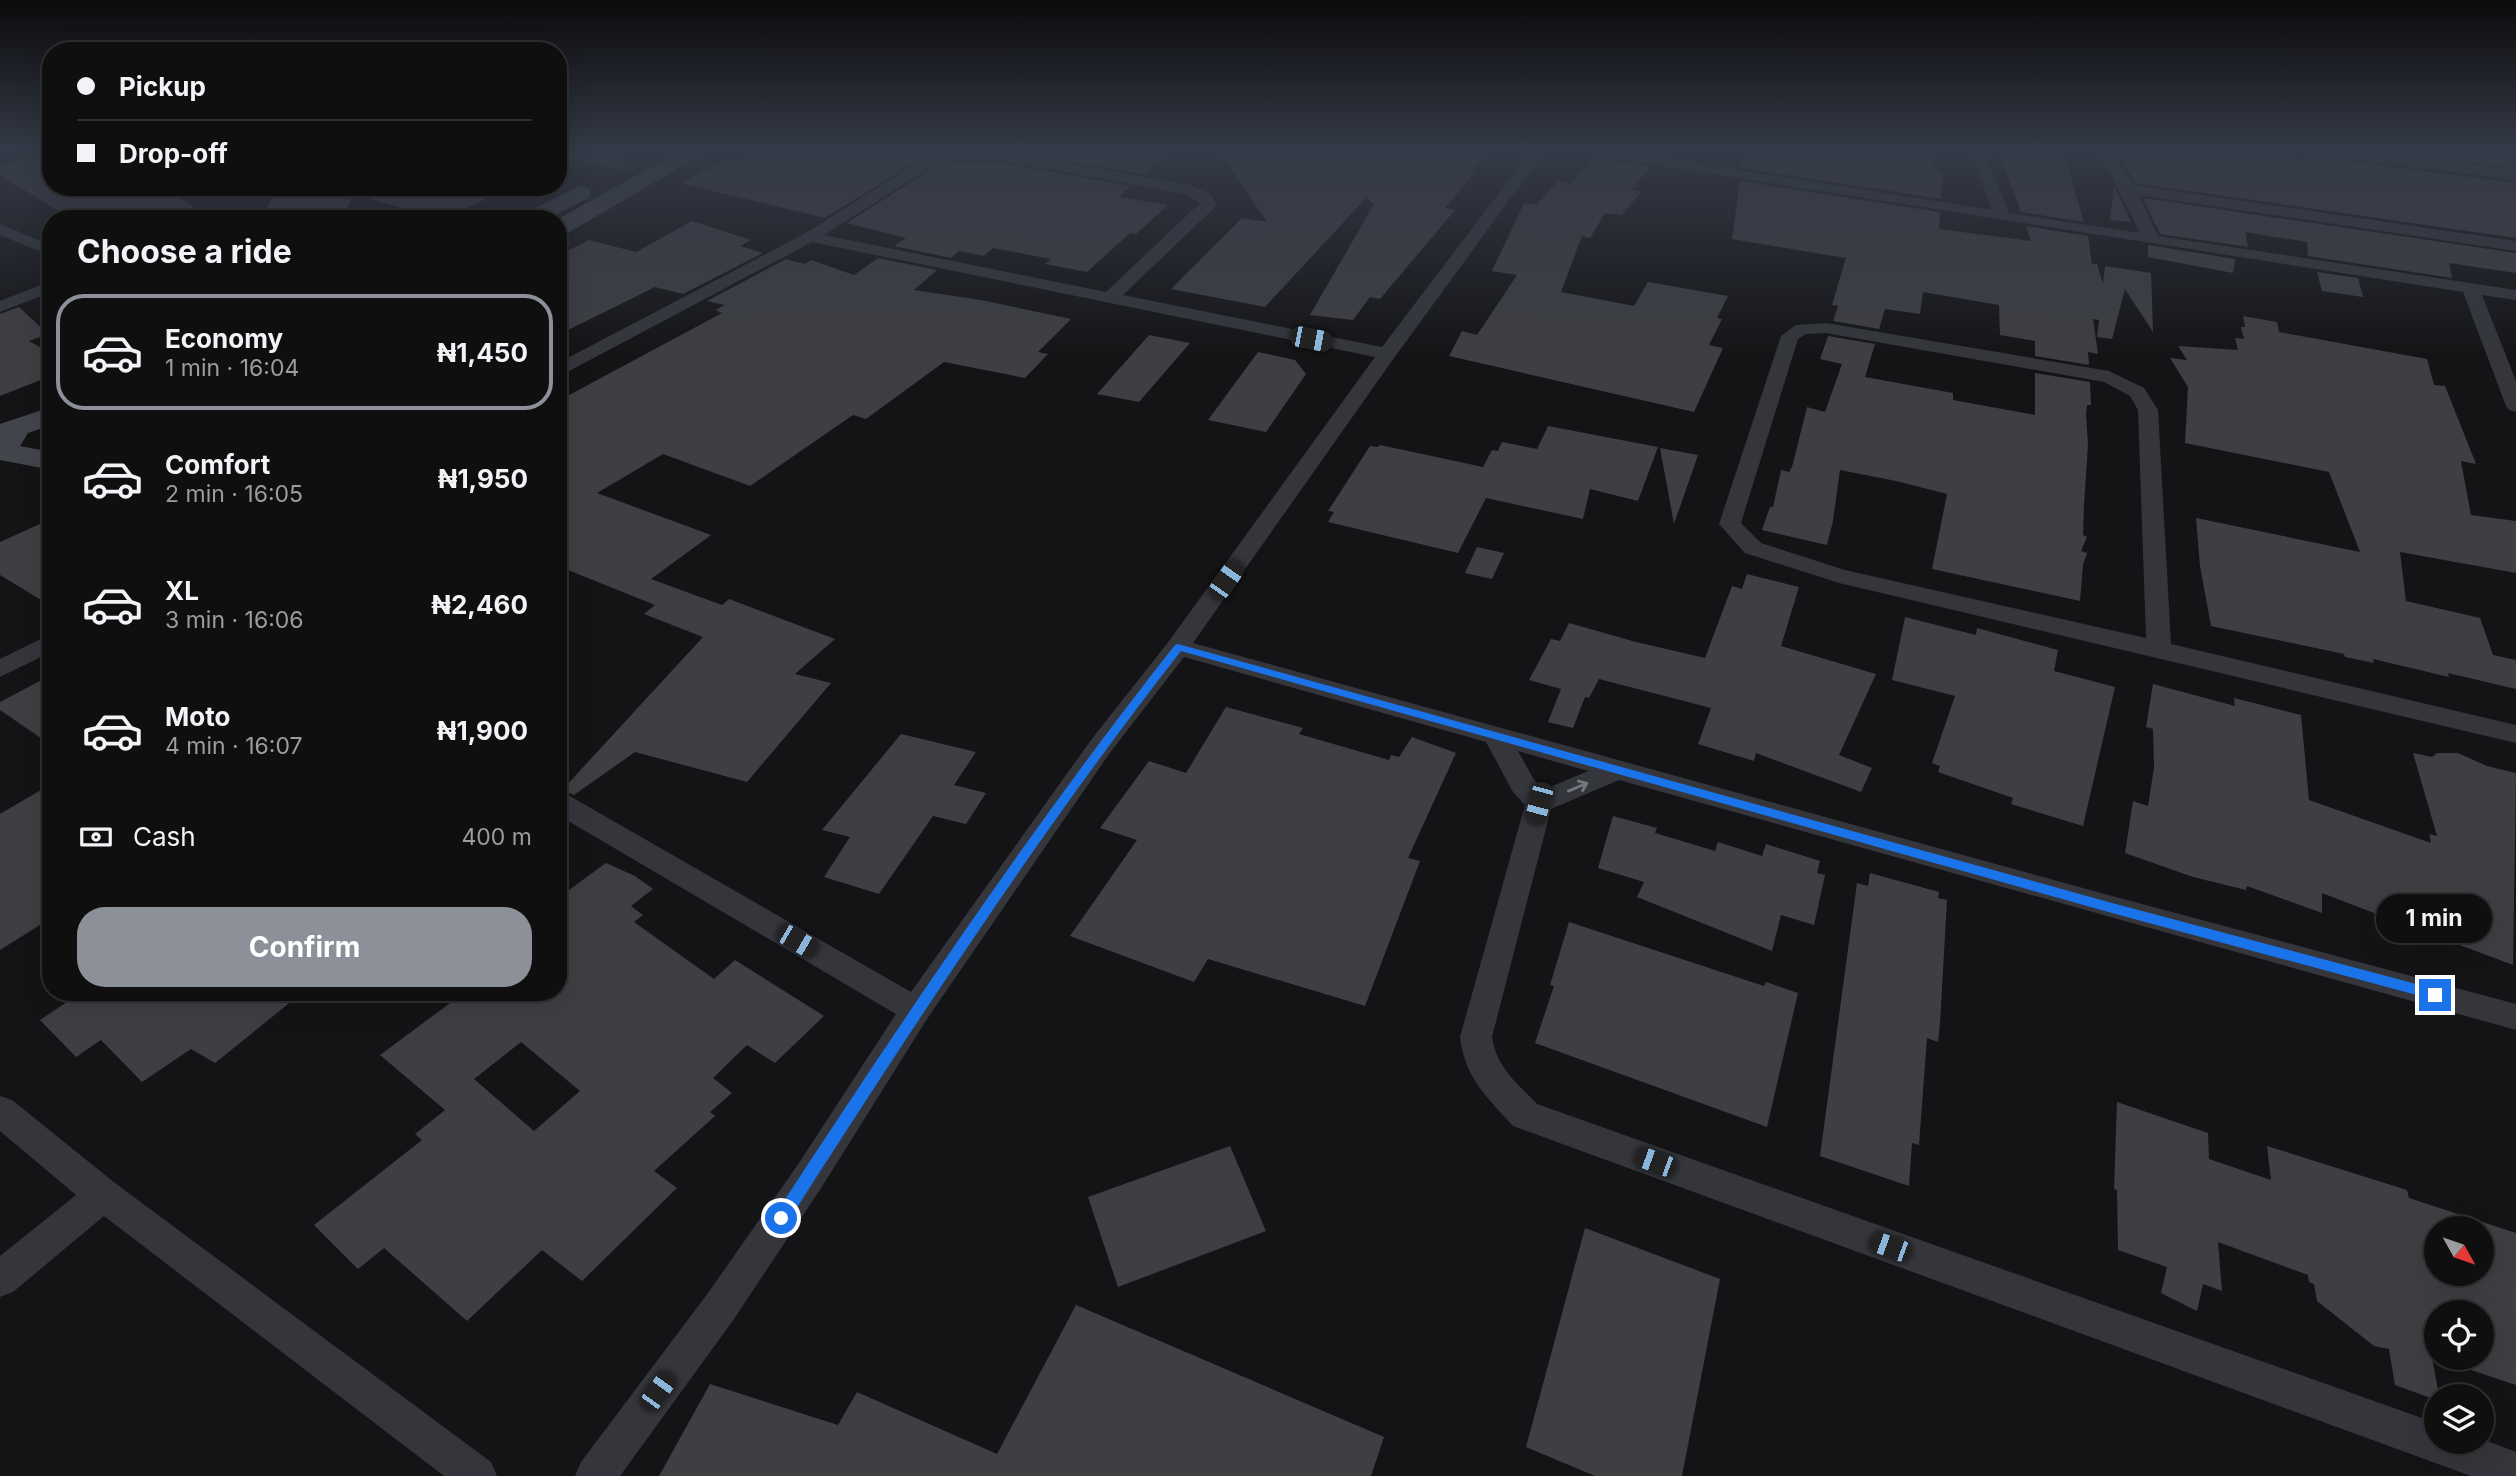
<!DOCTYPE html>
<meta charset="utf-8">
<style>
body{margin:0;font-family:Inter,sans-serif;background:#1d1d1e;color:#f1f3f6;height:100vh;display:flex;flex-direction:column;font-size:26px;white-space:nowrap}
*{box-sizing:border-box;margin:0}
p{font-size:23px;color:#9b9c9f}
.icon{flex:none;width:38px;height:38px;fill:none;stroke:currentColor;stroke-width:2;stroke-linecap:round;stroke-linejoin:round}
.map{position:relative;flex:1;overflow:hidden}
.panel{position:absolute;left:42px;top:210px;width:525px;height:791px;display:flex;flex-direction:column;background:#0f0f10;border-radius:28px;box-shadow:0 7px 28px #0002,0 0 0 2px #2f2f30}
.panel>*{flex:none}
.banner{position:absolute;left:42px;top:42px;width:525px;height:154px;border-radius:28px;box-shadow:0 7px 28px #0002,0 0 0 2px #2f2f30;display:grid;align-content:center;height:154px;padding:0 35px;background:#0f0f10}
.needle{width:46px;rotate:130deg}
.fabs{position:absolute;left:2424px;top:1216px;display:grid;gap:14px}
.fabs a{display:grid;place-items:center;width:70px;height:70px;border-radius:50%;background:#0f0f10;box-shadow:0 7px 28px #0002,0 0 0 2px #2f2f30;font-size:35px}
.end{position:absolute;width:32px;height:32px;margin:-16px;border:9px solid #1a73e8;background:#fff;box-shadow:0 0 0 4px #fff}
.from{border-radius:50%}
.bubble{position:absolute;height:49px;border-radius:24px;background:#0f0f10;box-shadow:0 7px 28px #0002,0 0 0 2px #2f2f30;font-size:23px;font-weight:700;line-height:49px;text-align:center}
.car{position:absolute;width:21px;height:42px;margin:-21px -10px;border-radius:9px;box-shadow:0 0 5px 2px #0007;background:linear-gradient(#222 24%,#8ab4d8 0 40%,#222 0 76%,#8ab4d8 0 86%,#222 0)}
.banner b{display:flex;align-items:center;gap:24px;height:66px;font-size:26px}
.banner b+b{border-top:2px solid #2f2f30}
.banner i{width:18px;height:18px;background:#f1f3f6}
ul{padding:0;list-style:none}
li{display:flex;align-items:center;gap:21px;height:116px;margin:0 14px 10px;padding:0 21px;border:4px solid transparent;border-radius:28px}
li div{flex:1}
li b{display:block;font-size:26px}
li em{font-style:normal;font-weight:700}
li.on{border-color:#8c9099}
li>.icon{width:63px;height:63px;stroke-width:1.5}
h2{padding:0 35px;font-size:32px;line-height:84px}
.pay{display:flex;align-items:center;gap:18px;height:77px;padding:0 35px;font-size:26px}
.pay p{margin-inline-start:auto}
.cta{display:flex;gap:14px;margin-top:auto;padding:14px 35px}
.cta a{flex:1;height:80px;border-radius:28px;background:#8c9099;color:#fff;font-size:28px;font-weight:700;line-height:80px;text-align:center}
.map>svg:first-child{display:block}
</style>
<div class="map">
<svg width="2516" height="1476" viewBox="0 0 2516 1476">
<rect width="100%" height="100%" fill="#141416"/>
<g fill="#3e3f43" fill-rule="evenodd">
<polygon points="51,151 51,187 164,187 194,207 156,219 72,219 0,175 0,166"/>
<polygon points="750,151 950,151 921,158 825,218 681,183 728,159 749,164"/>
<polygon points="1009,151 1171,151 1144,174"/>
<polygon points="1219,151 1487,151 1472,170 1476,171 1445,208 1455,210 1380,299 1370,297 1353,320 1310,315 1374,204 1366,198 1265,307 1171,289 1242,218 1267,222"/>
<polygon points="1744,151 1933,152 1933,170 1943,172 1941,199 1742,168"/>
<polygon points="1998,151 2063,151 2084,222 2021,212"/>
<polygon points="2118,151 2242,151 2307,161 2307,151 2312,151 2321,158 2516,183 2516,238 2135,183"/>
<polygon points="2373,151 2501,151 2513,167"/>
<polygon points="1594,158 1651,167 1631,190 1641,192 1622,215 1605,213 1590,238 1582,236 1561,292 1634,306 1648,282 1728,296 1717,318 1722,319 1709,345 1723,348 1694,412 1449,356 1462,331 1477,335 1517,275 1492,271 1524,203 1536,205 1558,181 1570,184"/>
<polygon points="959,162 996,162 1130,186 1119,197 1168,205 1136,234 1130,233 1087,272 1045,264 1051,259 993,248 984,256 959,251 951,258 894,246 906,238 847,223 933,168"/>
<polygon points="1740,181 1940,212 1939,229 2031,241 2026,226 2088,236 2092,264 2097,264 2103,284 2105,266 2151,273 2153,332 2125,289 2112,339 2097,337 2099,320 2093,319 2098,354 2088,352 2089,365 2035,356 2035,341 2000,335 1999,305 1923,292 1920,314 1885,309 1879,329 1833,321 1838,306 1832,305 1846,258 1732,239"/>
<polygon points="2114,186 2131,222 2110,220"/>
<polygon points="279,187 512,187 441,219 353,194 345,213 337,214 335,219 260,219"/>
<polygon points="2143,198 2516,253 2516,273 2449,263 2452,278 2308,256 2307,242 2245,232 2248,247 2160,234"/>
<polygon points="692,221 751,240 740,246 763,253 683,294 655,287 558,335 558,256 589,240 636,252"/>
<polygon points="2148,245 2235,259 2233,273 2148,257"/>
<polygon points="878,258 937,270 914,290 981,300 1071,319 1038,352 1048,354 1025,378 944,362 866,419 853,415 750,486 663,454 597,493 711,535 651,579 722,605 729,599 835,639 795,674 831,683 747,782 635,752 574,795 567,792 564,788 703,637 644,614 655,605 558,566 558,401 722,313 715,310 725,305 707,301 786,259 805,264 811,260 854,275"/>
<polygon points="2317,272 2358,278 2363,297 2322,291"/>
<polygon points="19,307 48,334 29,341 51,353 51,376 0,396 0,314"/>
<polygon points="2243,316 2277,322 2279,332 2427,359 2434,385 2445,386 2476,464 2461,461 2471,515 2516,521 2516,573 2400,552 2406,601 2480,618 2493,655 2516,660 2516,689 2448,673 2449,677 2373,659 2374,663 2345,657 2344,654 2211,626 2200,566 2196,518 2360,552 2329,472 2185,443 2188,387 2170,358 2187,360 2178,346 2238,350 2235,338 2244,339 2241,327 2245,327"/>
<polygon points="1149,335 1190,343 1139,402 1097,394"/>
<polygon points="1828,336 1875,344 1865,377 1953,393 1953,400 2035,415 2035,373 2090,382 2091,405 2087,405 2086,414 2088,445 2084,505 2083,535 2087,537 2081,551 2087,553 2083,565 2080,601 1932,569 1947,494 1896,481 1840,470 1833,521 1827,545 1762,530 1770,507 1773,507 1781,470 1789,472 1792,467 1807,407 1825,412 1842,364 1820,359"/>
<polygon points="1258,352 1295,360 1306,374 1266,432 1208,420"/>
<polygon points="1548,426 1658,447 1638,501 1590,489 1583,519 1486,498 1458,553 1328,522 1334,512 1328,511 1370,446 1378,447 1380,445 1483,467 1492,450 1498,451 1502,442 1537,449"/>
<polygon points="1660,448 1698,455 1674,524"/>
<polygon points="51,519 51,606 0,575 0,542"/>
<polygon points="1477,547 1504,553 1492,579 1465,573"/>
<polygon points="1747,574 1799,587 1781,646 1876,674 1839,755 1872,768 1861,792 1756,753 1754,761 1698,744 1711,708 1599,679 1589,698 1585,697 1573,728 1548,722 1561,689 1529,680 1551,639 1560,641 1569,623 1636,642 1705,658 1732,586 1742,589"/>
<polygon points="1905,617 1976,635 1977,628 2058,650 2054,671 2115,687 2083,826 2011,804 2013,798 1938,772 1940,766 1932,763 1955,696 1892,680"/>
<polygon points="51,675 51,745 0,710 0,702"/>
<polygon points="2153,684 2235,706 2234,698 2301,715 2309,800 2431,843 2429,834 2437,836 2413,753 2432,757 2437,753 2458,753 2487,766 2516,773 2513,965 2433,935 2433,931 2388,914 2387,918 2322,893 2322,913 2247,886 2246,890 2193,877 2125,853 2133,801 2148,806 2154,768 2153,729 2146,727"/>
<polygon points="1226,707 1303,728 1299,734 1389,760 1391,755 1399,757 1412,737 1456,753 1408,858 1420,861 1365,1006 1208,959 1194,982 1070,936 1137,840 1100,828 1149,761 1186,773"/>
<polygon points="901,734 976,752 954,785 986,793 966,824 933,816 879,894 824,877 850,837 822,830"/>
<polygon points="51,784 51,918 0,950 0,814"/>
<polygon points="1613,816 1657,828 1655,833 1715,851 1718,842 1762,856 1766,844 1820,861 1817,873 1825,875 1814,925 1781,915 1772,951 1637,897 1644,882 1598,868"/>
<path d="M606,863l29,13 18,13 -22,17 12,9 -9,7 80,57 21,-19 89,56 -49,47 -28,-18 -34,33 19,15 -22,19 5,4 -61,55 23,17 -95,93 -40,-31 -75,71 -83,-73 -26,21 -44,-44 108,-85 -7,-6 30,-24 -65,-55 85,-63h93v-94zM521,1042l59,49 -46,40 -60,-52z"/>
<polygon points="1870,873 1939,892 1938,898 1947,900 1940,1024 1938,1042 1927,1038 1919,1145 1912,1143 1909,1186 1820,1156 1857,883 1868,886"/>
<polygon points="1569,922 1764,986 1766,982 1798,993 1767,1127 1535,1043 1554,986 1550,985"/>
<polygon points="82,992 303,992 215,1063 191,1049 142,1082 101,1040 76,1057 40,1020"/>
<path d="M2117,1102l91,31 1,26 62,21 -4,-34 140,44 2,8 107,35v152l-84,-28 7,39h-3v4l-41,-15 -6,-36 -15,-3 -57,-45 -3,-17 -5,-2 -1,-7 -90,-33 4,49 -19,-7 -6,27 -36,-18 6,-26 -49,-17 -1,-60 -3,-1zM2436,1228h46v46h-46zM2436,1312h46v46h-46z"/>
<polygon points="1230,1146 1266,1231 1118,1287 1088,1197"/>
<polygon points="1585,1228 1720,1279 1682,1476 1595,1476 1526,1447"/>
<polygon points="1076,1305 1384,1437 1371,1476 659,1476 710,1384 838,1425 857,1392 997,1454"/>
</g>
<g fill="none" stroke-linecap="round" stroke-linejoin="round">
<g fill="#34363b" fill-rule="evenodd">
<polygon points="558,151 624,160 632,165 624,170 558,157"/>
<path d="M959,151h37l194,34 19,8 8,11 -2,3 -92,88 259,52 149,-196h14l-151,207 -201,285 919,253 404,108v26l-897,-250 -68,29 -59,228c5,31 24,45 45,67l899,319v19h46v-3l34,13v24h-45l-958,-350c-27,-30 -48,-48 -53,-89l65,-232 -12,-13 -27,-50 -302,-85 -75,97 -182,265 -104,166 -89,134 -114,157h-45l6,-14 127,-169 91,-130 97,-149 -338,-199v-23l10,3 343,197 180,-252 78,-99 206,-284 -563,-115 -254,135v-14l246,-129 118,-74zM959,159h37l190,35 14,9 -94,89 -282,-57 108,-69zM1518,751l70,20 -45,19 -10,-12z"/>
<polygon points="1586,151 1618,151 1992,210 1969,151 1983,151 2009,213 2140,233 2099,151 2113,151 2133,185 2516,241 2516,251 2139,195 2158,236 2516,290 2516,300 2482,295 2516,381 2516,412 2509,410 2506,406 2463,292 1593,155"/>
<polygon points="2314,151 2354,151 2516,170 2516,180 2321,155"/>
<polygon points="0,224 51,245 51,256 0,235"/>
<polygon points="51,281 51,292 0,312 0,301"/>
<path d="M1826,323l283,48 35,17 14,22 13,234 345,81v18l-677,-160 -94,-30 -26,-29 62,-188 15,-11zM1826,333l278,49 26,14 8,14 8,228 -301,-68 -84,-27 -20,-20 57,-184 8,-5z"/>
<polygon points="51,634 51,652 0,677 0,659"/>
<polygon points="0,1096 12,1100 115,1183 491,1462 497,1476 444,1476 104,1216 13,1292 0,1297 0,1256 76,1195 0,1131"/>
</g>
<g fill="#42454b" fill-rule="evenodd">
<polygon points="680,151 704,151 701,155 566,234 558,236 558,219"/>
<polygon points="580,186 588,188 591,193 588,198 548,219 520,219 523,214"/>
<polygon points="51,407 51,425 28,433 20,446 51,452 51,466 42,468 0,460 0,424"/>
</g>
</g>
<defs><path id="oneway-shaft" d="M-6 0H5M1.5-3L5.5 0L1.5 3" fill="none" stroke-width="1.6" stroke-linecap="round" stroke-linejoin="round" transform="scale(1.75)"/></defs>
<use stroke="#72777f" href="#oneway-shaft" transform="translate(1578 787) rotate(-23)"/>
<linearGradient id="sky" x2="0" y2="1"><stop stop-color="#0b0b0c"/><stop offset="0.42" stop-color="#343a47"/><stop offset="1" stop-color="#343a47" stop-opacity="0"/></linearGradient>
<rect width="2516" height="357" fill="url(#sky)"/>
<path fill="#1a73e8" d="M1178,644l934,259 323,86 7,6 -7,5 -323,-87 -931,-262c-143,183 -269,377 -394,572l-6,2 -5,-2 -3,-5 3,-5c127,-194 255,-386 399,-568z"/>
</svg>
<div class="fabs">
<a><svg class="needle" viewBox="-14 -14 28 28"><path d="M0-13l5 13h-10z" fill="#e53935"/><path d="M0 13l5-13h-10z" fill="#9b9c9f"/></svg></a>
<a><svg class="icon" aria-label="locate" viewBox="0 0 24 24"><circle cx="12" cy="12" r="6"/><path d="M12 2v4M12 18v4M2 12h4M18 12h4"/></svg></a>
<a><svg class="icon" aria-label="layers" viewBox="0 0 24 24"><path d="M12 4l9 5-9 5-9-5zM3 14l9 5 9-5"/></svg></a>
</div>
<i class="end from" style="left:781px;top:1218px"></i>
<i class="end" style="left:2435px;top:995px"></i>
<div class="bubble" style="left:2376px;top:894px;width:116px">1 min</div>
<i class="car" style="left:1311px;top:339px;rotate:101deg"></i>
<i class="car" style="left:1226px;top:580px;rotate:35deg"></i>
<i class="car" style="left:1539px;top:803px;rotate:195deg"></i>
<i class="car" style="left:797px;top:941px;rotate:120deg"></i>
<i class="car" style="left:1655px;top:1162px;rotate:290deg"></i>
<i class="car" style="left:1890px;top:1247px;rotate:290deg"></i>
<i class="car" style="left:658px;top:1391px;rotate:36deg"></i>
<div class="banner">
<b><i class="from"></i>Pickup</b>
<b><i></i>Drop-off</b>
</div>
<section class="panel">
<h2>Choose a ride</h2>
<ul>
<li class="on"><svg class="icon" aria-label="car" viewBox="0 0 24 24"><path d="M5 17H2v-5l4-1 3-4h7l3 4 3 1v5h-3M9 17h6M6 11h13"/><circle cx="7" cy="17" r="2"/><circle cx="17" cy="17" r="2"/></svg><div><b>Economy</b><p>1 min · 16:04</p></div><em>₦1,450</em></li>
<li><svg class="icon" aria-label="car" viewBox="0 0 24 24"><path d="M5 17H2v-5l4-1 3-4h7l3 4 3 1v5h-3M9 17h6M6 11h13"/><circle cx="7" cy="17" r="2"/><circle cx="17" cy="17" r="2"/></svg><div><b>Comfort</b><p>2 min · 16:05</p></div><em>₦1,950</em></li>
<li><svg class="icon" aria-label="car" viewBox="0 0 24 24"><path d="M5 17H2v-5l4-1 3-4h7l3 4 3 1v5h-3M9 17h6M6 11h13"/><circle cx="7" cy="17" r="2"/><circle cx="17" cy="17" r="2"/></svg><div><b>XL</b><p>3 min · 16:06</p></div><em>₦2,460</em></li>
<li><svg class="icon" aria-label="car" viewBox="0 0 24 24"><path d="M5 17H2v-5l4-1 3-4h7l3 4 3 1v5h-3M9 17h6M6 11h13"/><circle cx="7" cy="17" r="2"/><circle cx="17" cy="17" r="2"/></svg><div><b>Moto</b><p>4 min · 16:07</p></div><em>₦1,900</em></li>
</ul>
<div class="pay"><svg class="icon" aria-label="cash" viewBox="0 0 24 24"><path d="M3 7h18v10H3z"/><circle cx="12" cy="12" r="2"/></svg>Cash<p>400 m</p></div>
<div class="cta"><a>Confirm</a></div>
</section>
</div>
